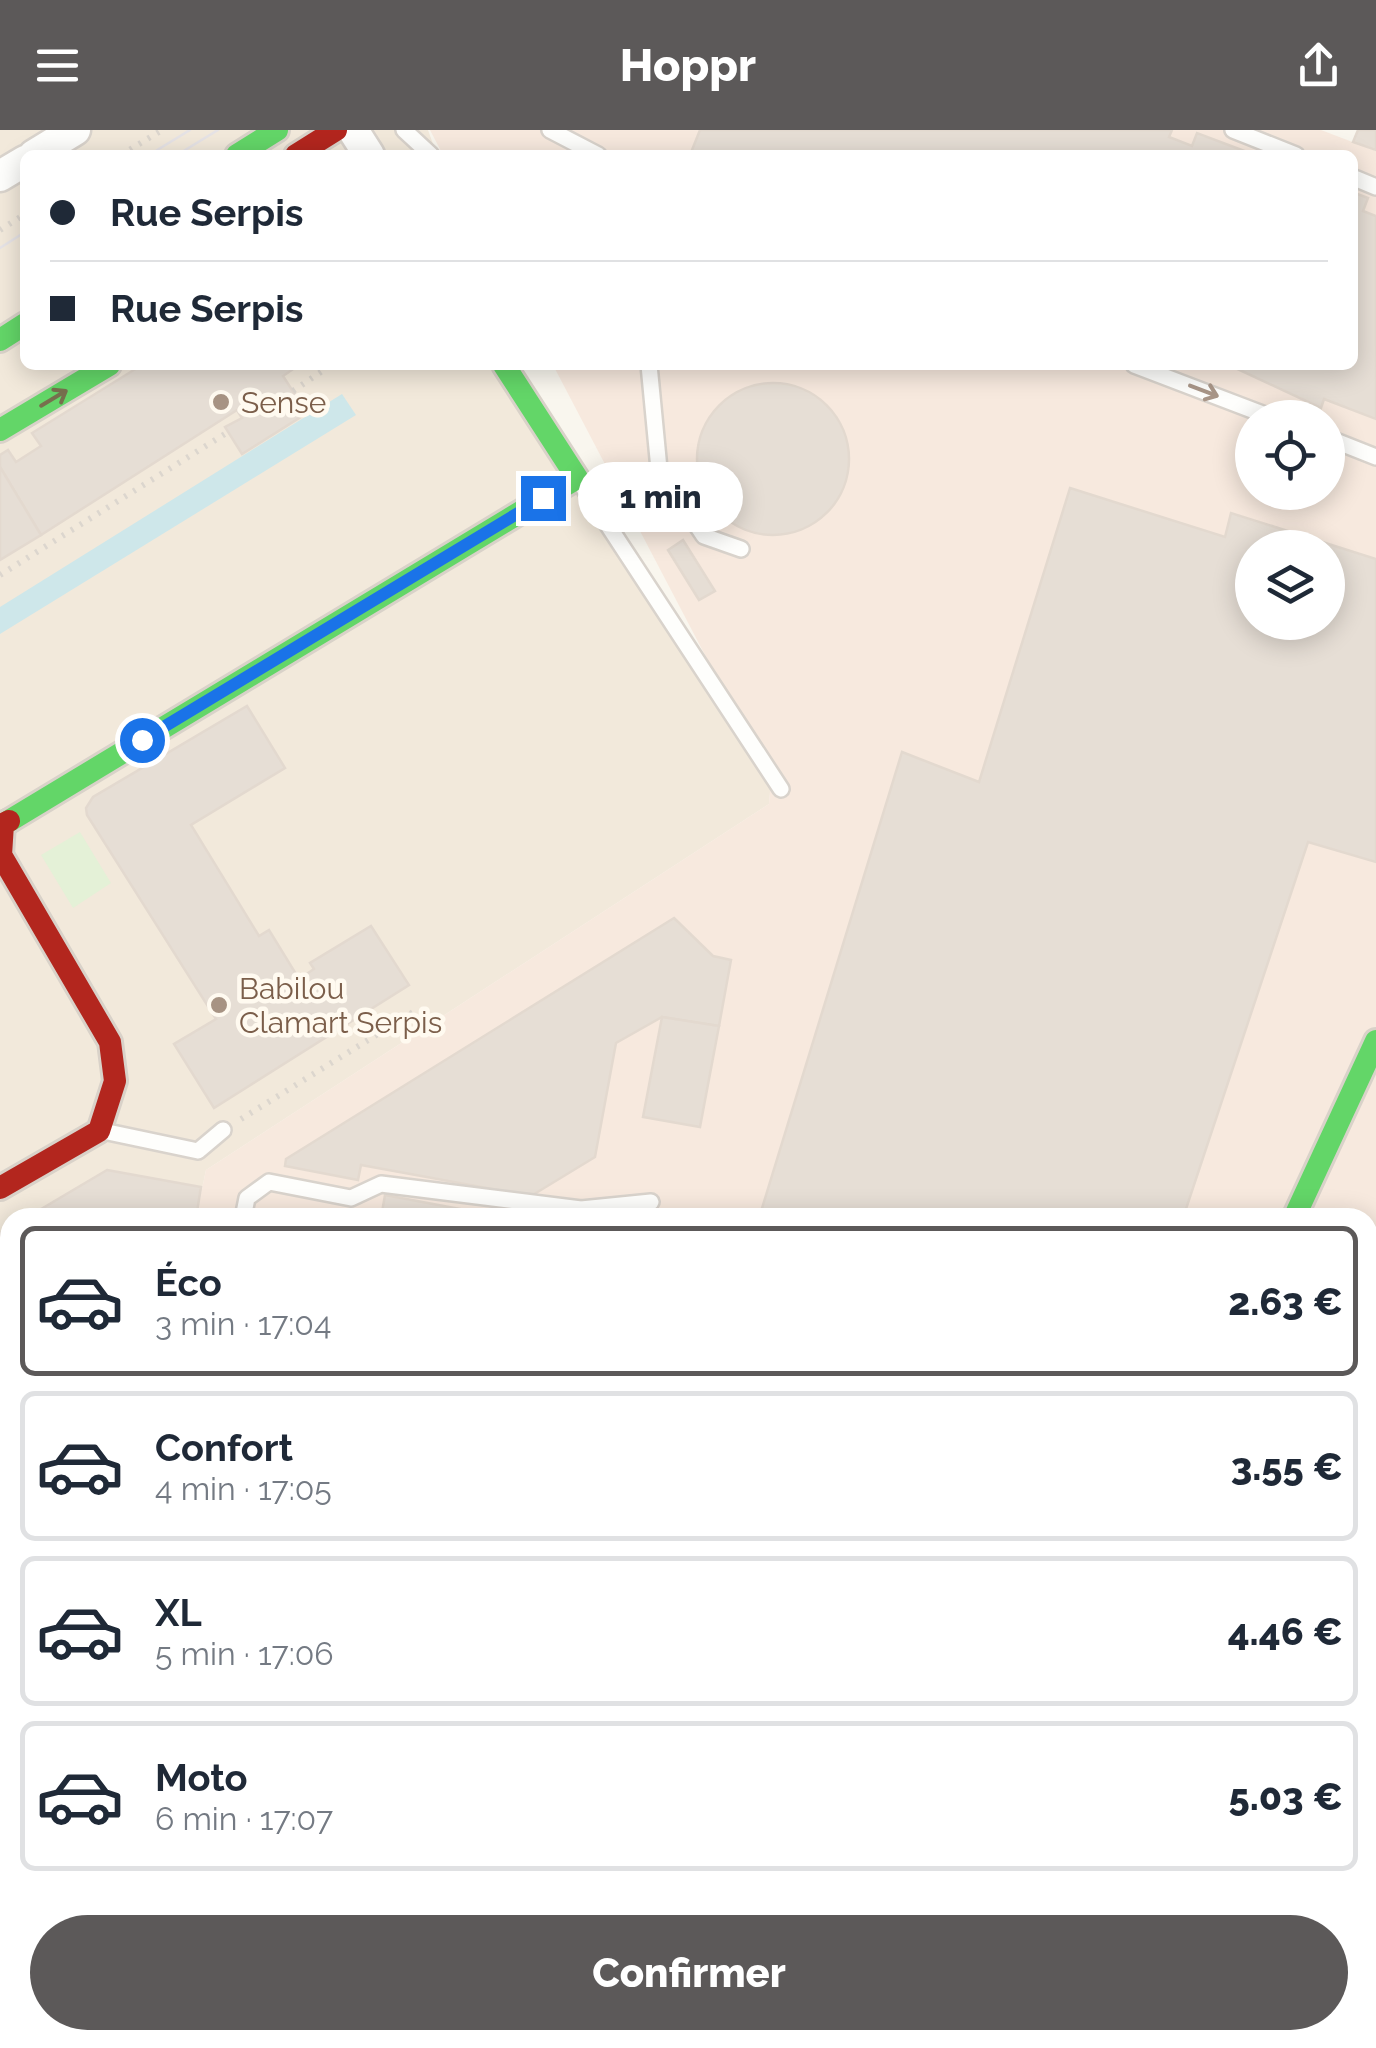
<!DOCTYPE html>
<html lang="fr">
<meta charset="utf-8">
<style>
body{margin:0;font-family:Raleway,sans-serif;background:#f2f2f3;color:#1f2937;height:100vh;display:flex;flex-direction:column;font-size:38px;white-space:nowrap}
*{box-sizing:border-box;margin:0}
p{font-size:32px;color:#747a83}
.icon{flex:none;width:55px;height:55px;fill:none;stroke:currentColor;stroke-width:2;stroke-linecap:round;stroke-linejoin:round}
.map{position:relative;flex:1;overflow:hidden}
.drawer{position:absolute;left:0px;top:1078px;width:1378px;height:842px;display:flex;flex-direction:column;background:#fff;border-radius:30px 30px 0 0;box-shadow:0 5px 25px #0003}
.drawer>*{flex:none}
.top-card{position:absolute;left:20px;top:20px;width:1338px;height:220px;border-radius:15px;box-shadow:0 5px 25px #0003;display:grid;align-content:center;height:220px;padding:0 30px;background:#fff}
.controls{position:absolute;left:1235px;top:270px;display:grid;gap:20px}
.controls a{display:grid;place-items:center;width:110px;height:110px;border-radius:50%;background:#fff;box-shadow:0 5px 25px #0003;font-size:50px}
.end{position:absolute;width:45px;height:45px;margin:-22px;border:12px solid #1a73e8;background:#fff;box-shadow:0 0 0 5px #fff}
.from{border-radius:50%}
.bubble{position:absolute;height:70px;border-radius:35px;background:#fff;box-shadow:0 5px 25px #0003;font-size:32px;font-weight:800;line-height:70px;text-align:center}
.top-card b{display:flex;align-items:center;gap:35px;height:95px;font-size:38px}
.top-card b+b{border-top:2px solid #e0e1e3}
.top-card i{width:25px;height:25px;background:#1f2937}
ul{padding:18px 0 0;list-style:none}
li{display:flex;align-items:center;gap:30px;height:150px;margin:0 20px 15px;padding:0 10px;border:5px solid #e0e1e3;border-radius:15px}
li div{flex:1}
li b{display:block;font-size:38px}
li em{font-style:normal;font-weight:800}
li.active{border-color:#5c5959}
li>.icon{width:90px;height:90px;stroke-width:1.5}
.cta{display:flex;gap:20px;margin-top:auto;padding:20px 30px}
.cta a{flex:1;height:115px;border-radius:60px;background:#5c5959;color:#fff;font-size:40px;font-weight:800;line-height:115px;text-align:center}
header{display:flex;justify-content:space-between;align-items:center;height:130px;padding:0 30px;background:#5c5959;color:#fff;font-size:45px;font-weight:800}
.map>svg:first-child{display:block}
</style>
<header><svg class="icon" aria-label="menu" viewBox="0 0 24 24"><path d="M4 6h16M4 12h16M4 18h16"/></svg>Hoppr<svg class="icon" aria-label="share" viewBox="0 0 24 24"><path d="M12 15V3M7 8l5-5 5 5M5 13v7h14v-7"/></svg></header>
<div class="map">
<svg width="1376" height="1918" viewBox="0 0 1376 1918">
<rect width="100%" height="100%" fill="#f9f6ee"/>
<polygon fill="#f2e9db" points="0,0 428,0 437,25 25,25 25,235 514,235 771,651 769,674 206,1040 196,1087 10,1088 10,1550 0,1548"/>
<path fill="#f7e9de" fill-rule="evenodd" d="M430,0h891l55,21v1897h-1376v-369l10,1v360h1358v-822l-1172,-1 10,-47 563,-366 2,-23 -218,-416h799v-210h-909zM1252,288h76v74h-76zM1252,418h76v74h-76z"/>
<polygon fill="#e4f1d7" points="80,702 111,753 73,778 41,725"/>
<polygon fill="#cee7ea" points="342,264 356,285 0,504 0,477"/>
<g fill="#e6ded5" stroke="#e3d9cf" stroke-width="2.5" fill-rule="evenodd">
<polygon points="700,0 1172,0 1169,7 1192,16 1197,3 1255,25 690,25"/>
<polygon points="1358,0 1376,0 1376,20 1353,12"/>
<polygon points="1352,62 1368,68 1363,81 1376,86 1376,289 1324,269 1321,278 1229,235 1352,235"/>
<polygon points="142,235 299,235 283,246 307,283 242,324 225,297 242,288 237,280 41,405 0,337 0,325 8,320 16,332 41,316 32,303"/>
<circle cx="773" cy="329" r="76"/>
<polygon points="0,337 41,405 0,430"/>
<path d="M1070,358l155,49 6,-24 145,46v303l-68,-20 -125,376h-424l143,-466 77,30zM1252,418h76v74h-76z"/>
<polygon points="683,410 715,461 699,470 668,420"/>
<polygon points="247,576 285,638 191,695 259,806 269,800 299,849 314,839 310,833 371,796 409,855 214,978 174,914 216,889 87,685 86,678 93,667"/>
<polygon points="674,788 713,826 731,830 719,896 662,887 616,913 595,1027 531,1066 361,1035 358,1050 285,1036 286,1029"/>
<polygon points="662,887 719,896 700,997 643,987"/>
<polygon points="107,1040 201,1057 196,1088 26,1088"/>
<polygon points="385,1065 508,1088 381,1088"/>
<polygon points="10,1097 10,1494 0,1492 0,1103"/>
<polygon points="1369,1613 1376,1614 1376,1833 1368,1832"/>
<polygon points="0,1625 10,1627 10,1910 224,1910 222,1918 0,1918"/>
<polygon points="584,1910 1053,1910 1052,1918 582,1918"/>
<polygon points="719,1910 1011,1910 1009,1918 718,1918"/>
</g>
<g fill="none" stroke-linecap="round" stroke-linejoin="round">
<g stroke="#d9d3cc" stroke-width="20">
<g id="lane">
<polyline points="404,0 431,25"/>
<polyline points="550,0 598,25"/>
<polyline points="1233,0 1296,25"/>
<polyline points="1352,47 1376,57"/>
<polyline points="649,235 659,339 704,406 741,419"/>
<polyline points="1134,235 1273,288"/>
<polyline points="1328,308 1376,327"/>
<polyline points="579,351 781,659"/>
<polyline points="103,1001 198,1021 223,1000"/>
<polyline points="243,1088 247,1068 269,1052 351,1068 381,1054 581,1079 651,1072"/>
<polyline points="1368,1427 1376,1429"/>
<polyline points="0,1611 10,1615"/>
<polyline points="264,1918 265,1910"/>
</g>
</g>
<g stroke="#d9d3cc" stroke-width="35">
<g id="street">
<polyline points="353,0 369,25"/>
<polyline points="34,25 75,0"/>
<polyline points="0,46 25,31"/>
<polyline points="0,1514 10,1516"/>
</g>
</g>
<g stroke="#d9d2c9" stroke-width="28">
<g id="fast">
<polyline points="237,25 277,0"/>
<polyline points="0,210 25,194"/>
<polyline points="0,300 109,235"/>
<polyline points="9,691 577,348 504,235"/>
<polyline points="1294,1088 1376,911"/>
<polyline points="1093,1918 1095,1910"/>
</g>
</g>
<g stroke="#d9d2c9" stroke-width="28">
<g id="jam">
<polyline points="296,25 336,0"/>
<polyline points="0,1058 99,1001 115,951 110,912 1,725 3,694 9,691"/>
</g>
</g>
<g stroke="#dcd6ce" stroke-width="6" stroke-dasharray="2.5 8" stroke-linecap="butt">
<polyline points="121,25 162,0"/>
<polyline points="0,100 25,84"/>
<polyline points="293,261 331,235"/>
<polyline points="0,445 228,302"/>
<polyline points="241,989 418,879"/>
</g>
<use href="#lane" stroke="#fefefc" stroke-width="15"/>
<use href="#street" stroke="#fefefc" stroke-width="30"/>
<use href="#fast" stroke="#63d668" stroke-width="22"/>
<use href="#jam" stroke="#b3261e" stroke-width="22"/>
<g stroke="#e6e3e6" stroke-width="2.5">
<polyline points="149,25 190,0"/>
<polyline points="177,25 218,0"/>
<polyline points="0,118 25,102"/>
</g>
</g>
<defs><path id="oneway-shaft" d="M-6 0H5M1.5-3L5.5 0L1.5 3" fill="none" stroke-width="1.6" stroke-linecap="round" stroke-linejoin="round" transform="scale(2.5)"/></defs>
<use stroke="#a99688" href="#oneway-shaft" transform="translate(1204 261) rotate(21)"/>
<use stroke="#77704e" href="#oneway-shaft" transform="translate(54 268) rotate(-31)"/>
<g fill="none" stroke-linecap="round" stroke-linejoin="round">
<polyline stroke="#1a73e8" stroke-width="12" points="142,610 543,368"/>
</g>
<g fill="#a79383" stroke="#fffaf0" stroke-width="4">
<circle cx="221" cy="272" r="10"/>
<circle cx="219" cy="875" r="10"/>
</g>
<g text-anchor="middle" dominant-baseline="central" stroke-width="9" stroke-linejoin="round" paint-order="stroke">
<g font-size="30" fill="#7b5e4a" stroke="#fffaf0" text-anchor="start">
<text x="241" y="272">Sense</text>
<text x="239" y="858">Babilou<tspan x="239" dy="34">Clamart Serpis</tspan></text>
</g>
</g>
</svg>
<div class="controls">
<a><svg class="icon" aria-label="locate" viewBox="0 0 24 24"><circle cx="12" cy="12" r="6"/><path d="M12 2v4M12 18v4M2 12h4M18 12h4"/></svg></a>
<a><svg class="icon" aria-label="layers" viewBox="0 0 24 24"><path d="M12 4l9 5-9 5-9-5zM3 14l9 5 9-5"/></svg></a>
</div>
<i class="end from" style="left:142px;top:610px"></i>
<i class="end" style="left:543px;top:368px"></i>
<div class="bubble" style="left:578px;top:332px;width:165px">1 min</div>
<div class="top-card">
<b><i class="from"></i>Rue Serpis</b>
<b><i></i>Rue Serpis</b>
</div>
<section class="drawer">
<ul>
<li class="active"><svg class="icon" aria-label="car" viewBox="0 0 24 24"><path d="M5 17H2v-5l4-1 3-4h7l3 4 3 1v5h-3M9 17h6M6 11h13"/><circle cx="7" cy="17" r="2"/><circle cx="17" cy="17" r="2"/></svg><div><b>Éco</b><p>3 min · 17:04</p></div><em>2.63 €</em></li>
<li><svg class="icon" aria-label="car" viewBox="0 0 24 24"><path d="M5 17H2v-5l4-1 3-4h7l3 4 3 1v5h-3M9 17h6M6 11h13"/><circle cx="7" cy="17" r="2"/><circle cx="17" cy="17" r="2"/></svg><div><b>Confort</b><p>4 min · 17:05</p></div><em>3.55 €</em></li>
<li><svg class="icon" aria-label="car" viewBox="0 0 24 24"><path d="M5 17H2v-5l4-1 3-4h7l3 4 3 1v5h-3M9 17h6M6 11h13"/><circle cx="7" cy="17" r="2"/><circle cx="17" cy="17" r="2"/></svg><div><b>XL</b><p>5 min · 17:06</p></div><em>4.46 €</em></li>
<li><svg class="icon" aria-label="car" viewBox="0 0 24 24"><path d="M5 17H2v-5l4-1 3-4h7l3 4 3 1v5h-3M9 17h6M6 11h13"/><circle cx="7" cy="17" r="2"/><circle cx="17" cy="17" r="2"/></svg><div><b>Moto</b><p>6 min · 17:07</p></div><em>5.03 €</em></li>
</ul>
<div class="cta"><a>Confirmer</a></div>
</section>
</div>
